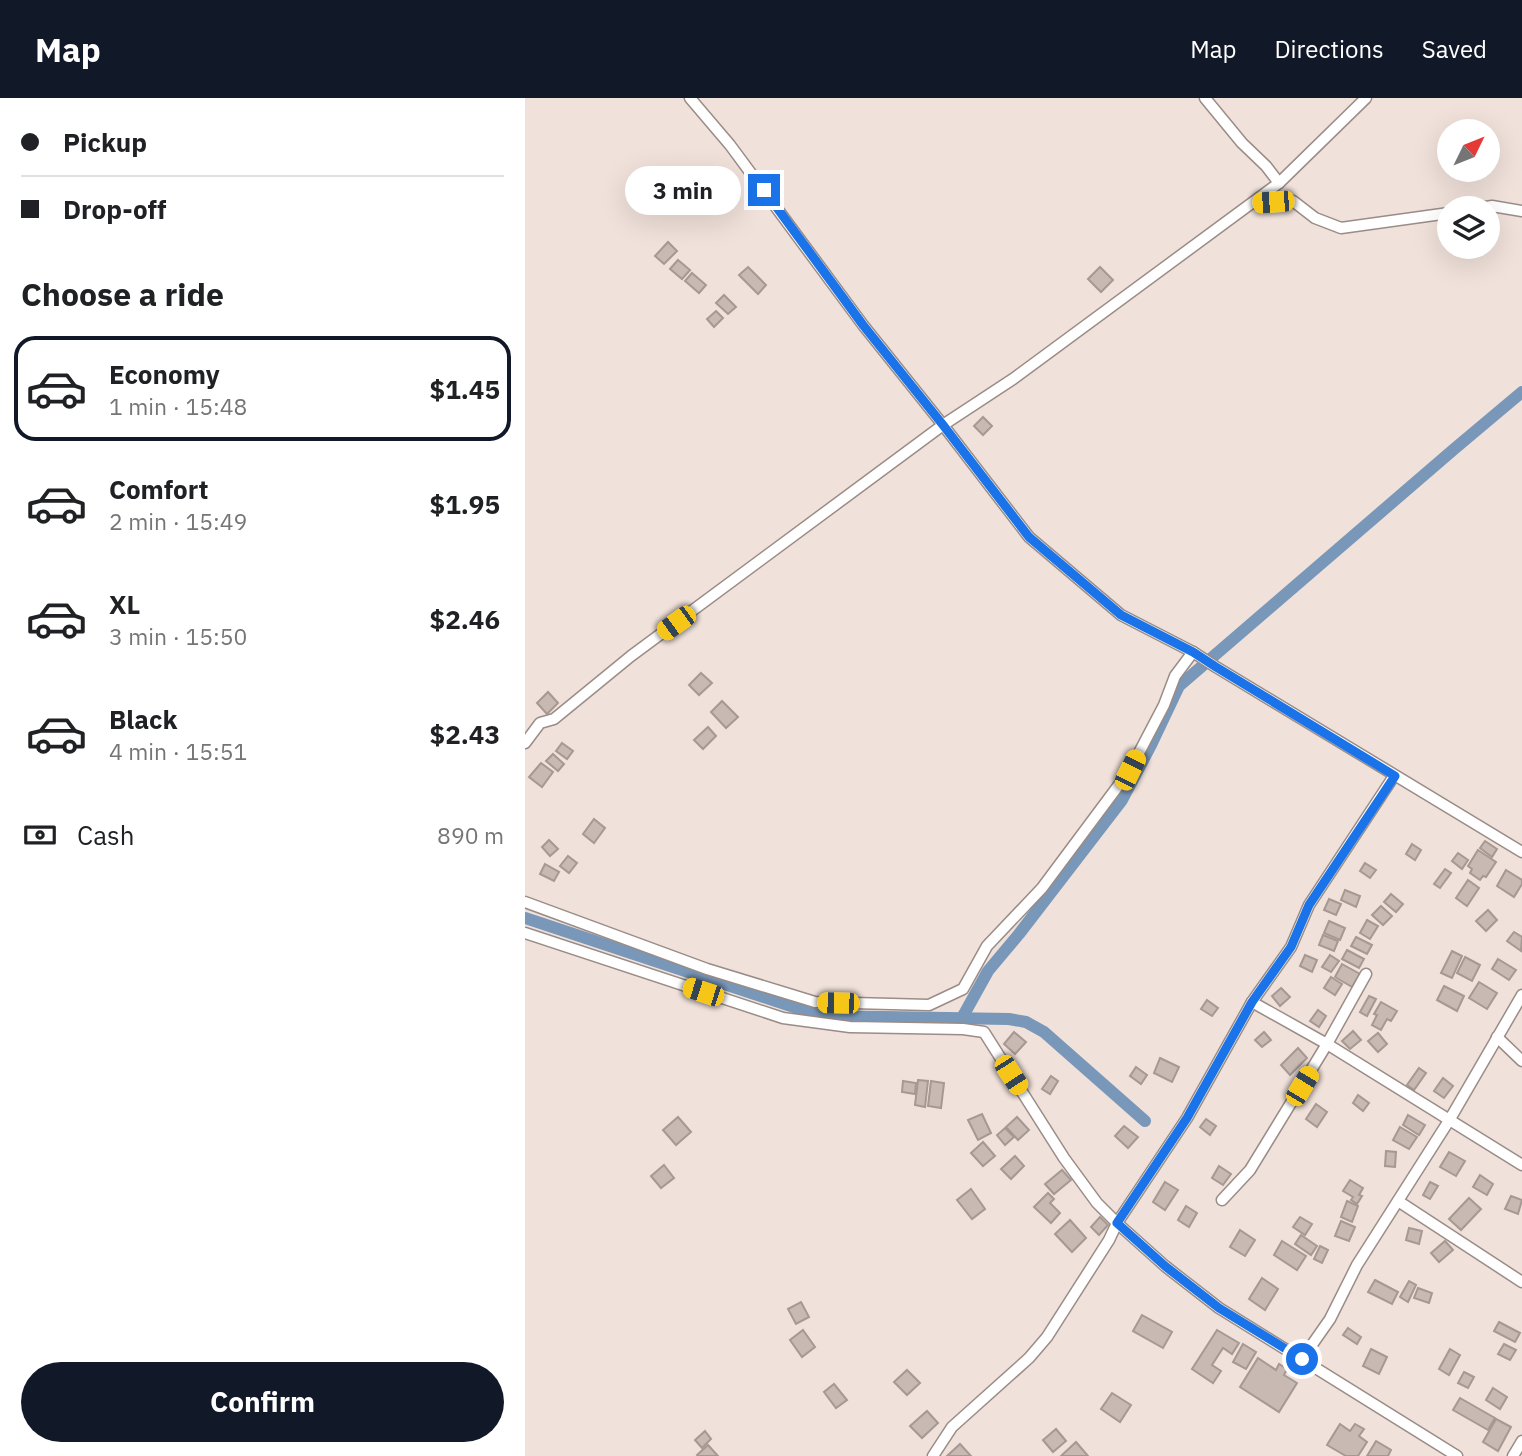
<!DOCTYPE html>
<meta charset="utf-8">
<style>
body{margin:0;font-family:"IBM Plex Sans",sans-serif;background:#f2f2f2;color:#202124;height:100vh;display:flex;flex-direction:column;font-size:26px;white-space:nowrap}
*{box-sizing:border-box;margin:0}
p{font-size:23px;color:#757577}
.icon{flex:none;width:38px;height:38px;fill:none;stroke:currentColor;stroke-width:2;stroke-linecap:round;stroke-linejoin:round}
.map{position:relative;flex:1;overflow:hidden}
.drawer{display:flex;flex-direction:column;background:#fff;width:525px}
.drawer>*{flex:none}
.guide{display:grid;align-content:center;height:154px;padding:0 21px;background:#fff}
.needle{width:46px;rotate:47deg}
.tools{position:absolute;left:912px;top:21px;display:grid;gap:14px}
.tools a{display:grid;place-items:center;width:63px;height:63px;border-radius:50%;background:#fff;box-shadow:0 7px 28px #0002;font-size:35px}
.end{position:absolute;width:32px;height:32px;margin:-16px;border:9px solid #1a73e8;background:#fff;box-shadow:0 0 0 4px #fff}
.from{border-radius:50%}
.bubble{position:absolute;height:49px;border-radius:24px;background:#fff;box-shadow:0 7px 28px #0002;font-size:23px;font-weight:800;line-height:49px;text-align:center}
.car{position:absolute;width:21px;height:42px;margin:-21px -10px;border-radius:9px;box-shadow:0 0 5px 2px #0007;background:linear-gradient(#f5c518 24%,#345 0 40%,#f5c518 0 76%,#345 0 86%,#f5c518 0)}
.guide b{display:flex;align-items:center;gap:24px;height:66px;font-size:26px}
.guide b+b{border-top:2px solid #e0e0e0}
.guide i{width:18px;height:18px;background:#202124}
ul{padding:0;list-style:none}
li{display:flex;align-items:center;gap:21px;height:105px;margin:0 14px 10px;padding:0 7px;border:4px solid transparent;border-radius:21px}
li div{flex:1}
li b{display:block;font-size:26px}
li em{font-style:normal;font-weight:800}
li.on{border-color:#111827}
li>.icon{width:63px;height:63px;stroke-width:1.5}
h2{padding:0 21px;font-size:32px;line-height:84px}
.pay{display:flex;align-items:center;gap:18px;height:77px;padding:0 21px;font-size:26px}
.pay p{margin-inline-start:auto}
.button{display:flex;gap:14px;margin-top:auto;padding:14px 21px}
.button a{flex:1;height:80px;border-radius:42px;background:#111827;color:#fff;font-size:28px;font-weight:800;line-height:80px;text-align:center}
header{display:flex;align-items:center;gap:42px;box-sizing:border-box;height:98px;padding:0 35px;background:#111827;color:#fff}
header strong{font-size:33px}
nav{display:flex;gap:38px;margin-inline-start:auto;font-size:24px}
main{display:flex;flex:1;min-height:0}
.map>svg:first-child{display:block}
</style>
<header>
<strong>Map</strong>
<nav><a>Map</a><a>Directions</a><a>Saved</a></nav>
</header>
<main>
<section class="drawer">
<div class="guide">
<b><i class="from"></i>Pickup</b>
<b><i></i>Drop-off</b>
</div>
<h2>Choose a ride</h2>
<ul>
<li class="on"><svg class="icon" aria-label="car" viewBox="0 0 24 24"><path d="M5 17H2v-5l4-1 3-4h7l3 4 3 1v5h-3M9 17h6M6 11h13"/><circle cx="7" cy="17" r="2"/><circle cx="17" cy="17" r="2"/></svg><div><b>Economy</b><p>1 min · 15:48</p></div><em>$1.45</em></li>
<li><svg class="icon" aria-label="car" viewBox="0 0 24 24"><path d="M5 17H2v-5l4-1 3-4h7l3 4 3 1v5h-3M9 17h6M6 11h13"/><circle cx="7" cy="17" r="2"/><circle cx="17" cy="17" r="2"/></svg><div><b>Comfort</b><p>2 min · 15:49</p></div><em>$1.95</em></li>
<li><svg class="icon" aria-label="car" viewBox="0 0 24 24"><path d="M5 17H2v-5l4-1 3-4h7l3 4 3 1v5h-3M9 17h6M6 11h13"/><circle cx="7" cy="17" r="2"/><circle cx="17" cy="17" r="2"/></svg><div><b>XL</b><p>3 min · 15:50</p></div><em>$2.46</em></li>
<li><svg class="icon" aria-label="car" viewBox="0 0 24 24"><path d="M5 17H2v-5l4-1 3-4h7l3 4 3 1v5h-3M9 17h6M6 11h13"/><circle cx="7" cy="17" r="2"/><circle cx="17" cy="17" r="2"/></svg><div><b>Black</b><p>4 min · 15:51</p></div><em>$2.43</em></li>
</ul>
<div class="pay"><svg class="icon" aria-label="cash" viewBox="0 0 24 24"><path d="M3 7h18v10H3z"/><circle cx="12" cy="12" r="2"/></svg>Cash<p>890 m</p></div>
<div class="button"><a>Confirm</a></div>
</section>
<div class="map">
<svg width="997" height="1358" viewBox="0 0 997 1358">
<rect width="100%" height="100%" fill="#f0e1da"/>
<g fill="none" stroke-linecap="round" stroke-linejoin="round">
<g stroke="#7897b9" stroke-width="12">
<polyline points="0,820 296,918 484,921 501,924 519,934 620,1023"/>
<polyline points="437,920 463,873 494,836 597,702 626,647 654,588 928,352 997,294"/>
</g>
</g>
<g fill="#c8b9b3" stroke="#a69892" stroke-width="2">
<polygon points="143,144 152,153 139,166 130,158"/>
<polygon points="153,162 165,172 157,181 145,171"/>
<polygon points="223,169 241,187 233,196 214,177"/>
<polygon points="575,169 588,182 576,194 563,181"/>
<polygon points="167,175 181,187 174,195 160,183"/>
<polygon points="199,197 211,209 203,216 191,205"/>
<polygon points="191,213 198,220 189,229 182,221"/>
<polygon points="458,319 467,328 458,337 449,328"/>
<polygon points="176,575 187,585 174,597 164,587"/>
<polygon points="23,594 33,605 22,616 12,605"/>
<polygon points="197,603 213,619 201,630 186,614"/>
<polygon points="183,629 191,638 178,651 169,642"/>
<polygon points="37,645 48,653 42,661 31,653"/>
<polygon points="28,656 39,666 33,673 21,663"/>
<polygon points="16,665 28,674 17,689 4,679"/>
<polygon points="69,721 80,730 69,745 58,736"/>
<polygon points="24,742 33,751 25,758 17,749"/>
<polygon points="960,743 972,751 967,759 955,750"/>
<polygon points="887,746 896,752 890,762 881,756"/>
<polygon points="953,752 971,764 961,779 958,778 955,782 945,775 947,771 943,768"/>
<polygon points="933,755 943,762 937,771 927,763"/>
<polygon points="43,758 52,765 44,775 35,768"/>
<polygon points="840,765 851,772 845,780 835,773"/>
<polygon points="20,766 34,774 29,783 15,776"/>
<polygon points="920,771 926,775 915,790 909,786"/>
<polygon points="981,772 997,782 997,786 989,799 972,788"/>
<polygon points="943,782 954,790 942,808 931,800"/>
<polygon points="820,792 835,798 831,809 816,802"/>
<polygon points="866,796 878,806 871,814 859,804"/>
<polygon points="804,801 816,806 811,817 799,812"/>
<polygon points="856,808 867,818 858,827 847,817"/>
<polygon points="963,812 972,822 961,833 951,823"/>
<polygon points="842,822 853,828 845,841 835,835"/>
<polygon points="804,823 820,830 815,842 799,835"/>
<polygon points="989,834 997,839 996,853 982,843"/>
<polygon points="798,837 813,843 809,853 794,847"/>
<polygon points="831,839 847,847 842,856 826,848"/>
<polygon points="822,852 839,861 834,870 817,861"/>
<polygon points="927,853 937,858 927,880 916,875"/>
<polygon points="780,857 792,862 787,874 775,868"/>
<polygon points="805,857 814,863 806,874 797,869"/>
<polygon points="940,859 955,867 947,883 932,875"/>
<polygon points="973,861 991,872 984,882 967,871"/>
<polygon points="817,866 835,876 827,889 810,879"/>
<polygon points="806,879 817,886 810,897 799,890"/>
<polygon points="954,884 972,895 962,911 944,900"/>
<polygon points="919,888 939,898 932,913 912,902"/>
<polygon points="756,890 765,899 755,908 747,898"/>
<polygon points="844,898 851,901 842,918 835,914"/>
<polygon points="682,902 693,910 687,918 676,911"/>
<polygon points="856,904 872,913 866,923 862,921 856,932 847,927 852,917 849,916"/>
<polygon points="793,912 801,918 794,929 785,923"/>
<polygon points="828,933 836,942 825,951 817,943"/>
<polygon points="489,934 501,944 490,956 479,946"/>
<polygon points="739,934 746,942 737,949 730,942"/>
<polygon points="853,935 862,946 853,954 843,943"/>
<polygon points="773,950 782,960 765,977 756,967"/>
<polygon points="635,960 654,969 647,984 629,975"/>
<polygon points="611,969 622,977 616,986 605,978"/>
<polygon points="894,970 901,975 889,992 882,987"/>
<polygon points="526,978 533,983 525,996 517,991"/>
<polygon points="918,980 928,988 919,1000 909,993"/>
<polygon points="393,982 403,983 400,1009 390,1007"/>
<polygon points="378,983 391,985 390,996 377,994"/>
<polygon points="406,983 419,985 416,1010 403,1008"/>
<polygon points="833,997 844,1005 838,1013 828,1005"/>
<polygon points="791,1006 802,1014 792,1029 781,1021"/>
<polygon points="457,1016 466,1035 453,1042 443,1022"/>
<polygon points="883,1017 900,1027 894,1037 878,1027"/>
<polygon points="153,1019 166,1034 151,1047 138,1032"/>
<polygon points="492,1019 504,1032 493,1042 481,1029"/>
<polygon points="681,1021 691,1028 685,1037 675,1029"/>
<polygon points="599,1028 613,1039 603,1050 590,1038"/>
<polygon points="875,1029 892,1039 884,1051 868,1042"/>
<polygon points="480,1030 489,1039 480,1047 472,1037"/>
<polygon points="458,1044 470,1058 458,1068 446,1055"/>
<polygon points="861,1053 871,1054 870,1069 860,1068"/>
<polygon points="924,1054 940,1063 931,1078 915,1069"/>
<polygon points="490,1058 499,1068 486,1081 476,1071"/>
<polygon points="139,1067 149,1080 136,1090 126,1078"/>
<polygon points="694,1068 706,1076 698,1087 687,1080"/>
<polygon points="537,1072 546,1082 529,1096 520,1086"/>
<polygon points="955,1077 968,1086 962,1097 948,1089"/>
<polygon points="825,1082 838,1090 834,1097 837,1098 832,1106 826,1102 828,1099 818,1093"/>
<polygon points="640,1084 653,1092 640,1112 628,1104"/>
<polygon points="905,1084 913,1088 905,1101 898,1097"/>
<polygon points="446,1091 460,1111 447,1121 432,1102"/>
<polygon points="523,1095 529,1101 525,1105 535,1115 526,1125 509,1109"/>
<polygon points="986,1098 997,1102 993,1116 980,1111"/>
<polygon points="944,1100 956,1111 936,1132 924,1121"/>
<polygon points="822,1103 833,1108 827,1124 816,1119"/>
<polygon points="661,1108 672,1115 664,1129 653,1122"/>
<polygon points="575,1119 583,1127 574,1137 566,1129"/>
<polygon points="775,1119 787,1126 780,1137 768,1129"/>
<polygon points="545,1122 561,1140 547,1154 530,1136"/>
<polygon points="816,1123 830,1129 824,1143 810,1138"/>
<polygon points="884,1130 897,1133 894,1146 881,1142"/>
<polygon points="715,1132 730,1142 720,1158 705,1149"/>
<polygon points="776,1137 792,1148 786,1157 770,1146"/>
<polygon points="757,1143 781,1158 772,1172 749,1157"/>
<polygon points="920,1143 928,1152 914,1164 906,1155"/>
<polygon points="795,1148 803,1152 797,1165 789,1161"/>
<polygon points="737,1180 753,1191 740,1212 724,1201"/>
<polygon points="850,1182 873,1194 867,1206 843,1194"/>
<polygon points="884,1183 891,1187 883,1204 875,1199"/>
<polygon points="893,1190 907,1195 904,1205 889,1200"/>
<polygon points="276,1204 284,1219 271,1226 263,1211"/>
<polygon points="617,1217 647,1234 638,1250 608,1233"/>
<polygon points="974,1224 995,1235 990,1244 969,1233"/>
<polygon points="823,1230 836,1239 832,1246 818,1237"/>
<polygon points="278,1232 290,1249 277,1259 265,1242"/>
<polygon points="692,1232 714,1245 707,1256 698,1250 687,1267 696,1273 688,1285 667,1271"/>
<polygon points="718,1246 731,1254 721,1271 708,1264"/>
<polygon points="979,1246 991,1252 985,1262 973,1256"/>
<polygon points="846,1251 862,1259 854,1276 838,1268"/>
<polygon points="925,1251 935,1257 924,1277 914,1271"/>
<polygon points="733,1260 751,1272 754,1266 762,1271 759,1277 772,1285 754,1314 715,1289"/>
<polygon points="382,1272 395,1285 382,1297 369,1284"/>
<polygon points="939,1274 949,1279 943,1290 933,1285"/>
<polygon points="309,1286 322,1302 311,1310 299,1294"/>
<polygon points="968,1290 982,1299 975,1311 961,1302"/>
<polygon points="587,1295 606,1307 595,1324 576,1311"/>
<polygon points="935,1300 970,1320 963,1332 928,1312"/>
<polygon points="402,1313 413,1325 397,1340 385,1328"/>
<polygon points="971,1321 986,1329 973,1353 958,1344"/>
<polygon points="815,1326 825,1333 830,1326 839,1331 834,1338 842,1344 833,1358 821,1358 802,1347"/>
<polygon points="531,1331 541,1343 528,1354 518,1342"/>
<polygon points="180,1333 186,1341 177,1350 170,1342"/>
<polygon points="851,1343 866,1352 863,1358 842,1358"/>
<polygon points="551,1344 563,1358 536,1358"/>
<polygon points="435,1346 446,1358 422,1358"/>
<polygon points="183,1347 193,1358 173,1358 172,1357"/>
</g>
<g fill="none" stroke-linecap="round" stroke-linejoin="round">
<g stroke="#9a8c86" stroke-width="13">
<g id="minor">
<polyline points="165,0 205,47 338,227 418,327 504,439 596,517 668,554 691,569 997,754"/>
<polyline points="680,0 717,45 741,68 754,85"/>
<polyline points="728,105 768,103 790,120 816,130 924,115"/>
<polyline points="954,110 967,108 997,113"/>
<polyline points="0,645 15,625 29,621 106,558 418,327 488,281 754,85 841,0"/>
<polyline points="0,804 182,871 290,904 404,907 438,891 462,848 517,790 605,672 639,607 650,578 668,554"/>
<polyline points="0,835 258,920 325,929 438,931 459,934 539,1060 572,1105 592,1125 640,1168 694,1210 932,1358"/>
<polyline points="727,904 802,946 997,1067"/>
<polyline points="972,939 997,963"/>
<polyline points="697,1102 725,1072 802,946 841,876"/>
<polyline points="873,1103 997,1184"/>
<polyline points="777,1261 805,1221 832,1167 925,1021 997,897"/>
<polyline points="408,1358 427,1329 504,1260 522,1239 584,1142 592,1125 662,1020 727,904 766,849 784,807 869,678"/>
<polyline points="988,1358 997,1343"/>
</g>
</g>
<use href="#minor" stroke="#fff" stroke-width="10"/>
</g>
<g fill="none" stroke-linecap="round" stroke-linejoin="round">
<polyline stroke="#1a73e8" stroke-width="9" points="239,92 338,227 418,327 504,439 596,517 668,554 691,569 870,678 784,807 766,849 727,904 662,1020 592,1125 640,1168 694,1210 777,1261"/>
</g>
</svg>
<div class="tools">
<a><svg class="needle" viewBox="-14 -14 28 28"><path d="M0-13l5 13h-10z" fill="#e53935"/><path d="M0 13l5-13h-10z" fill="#757577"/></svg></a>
<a><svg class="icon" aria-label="layers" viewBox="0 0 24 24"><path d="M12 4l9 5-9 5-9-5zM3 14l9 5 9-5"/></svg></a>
</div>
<i class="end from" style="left:777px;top:1261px"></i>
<i class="end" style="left:239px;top:92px"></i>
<div class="bubble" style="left:100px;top:68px;width:116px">3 min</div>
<i class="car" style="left:748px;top:104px;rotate:266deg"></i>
<i class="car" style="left:151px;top:525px;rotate:234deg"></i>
<i class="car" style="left:605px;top:672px;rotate:26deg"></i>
<i class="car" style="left:178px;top:894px;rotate:288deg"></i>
<i class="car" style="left:313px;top:905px;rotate:271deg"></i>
<i class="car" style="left:486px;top:977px;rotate:147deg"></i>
<i class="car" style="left:777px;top:988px;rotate:31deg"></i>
</div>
</main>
